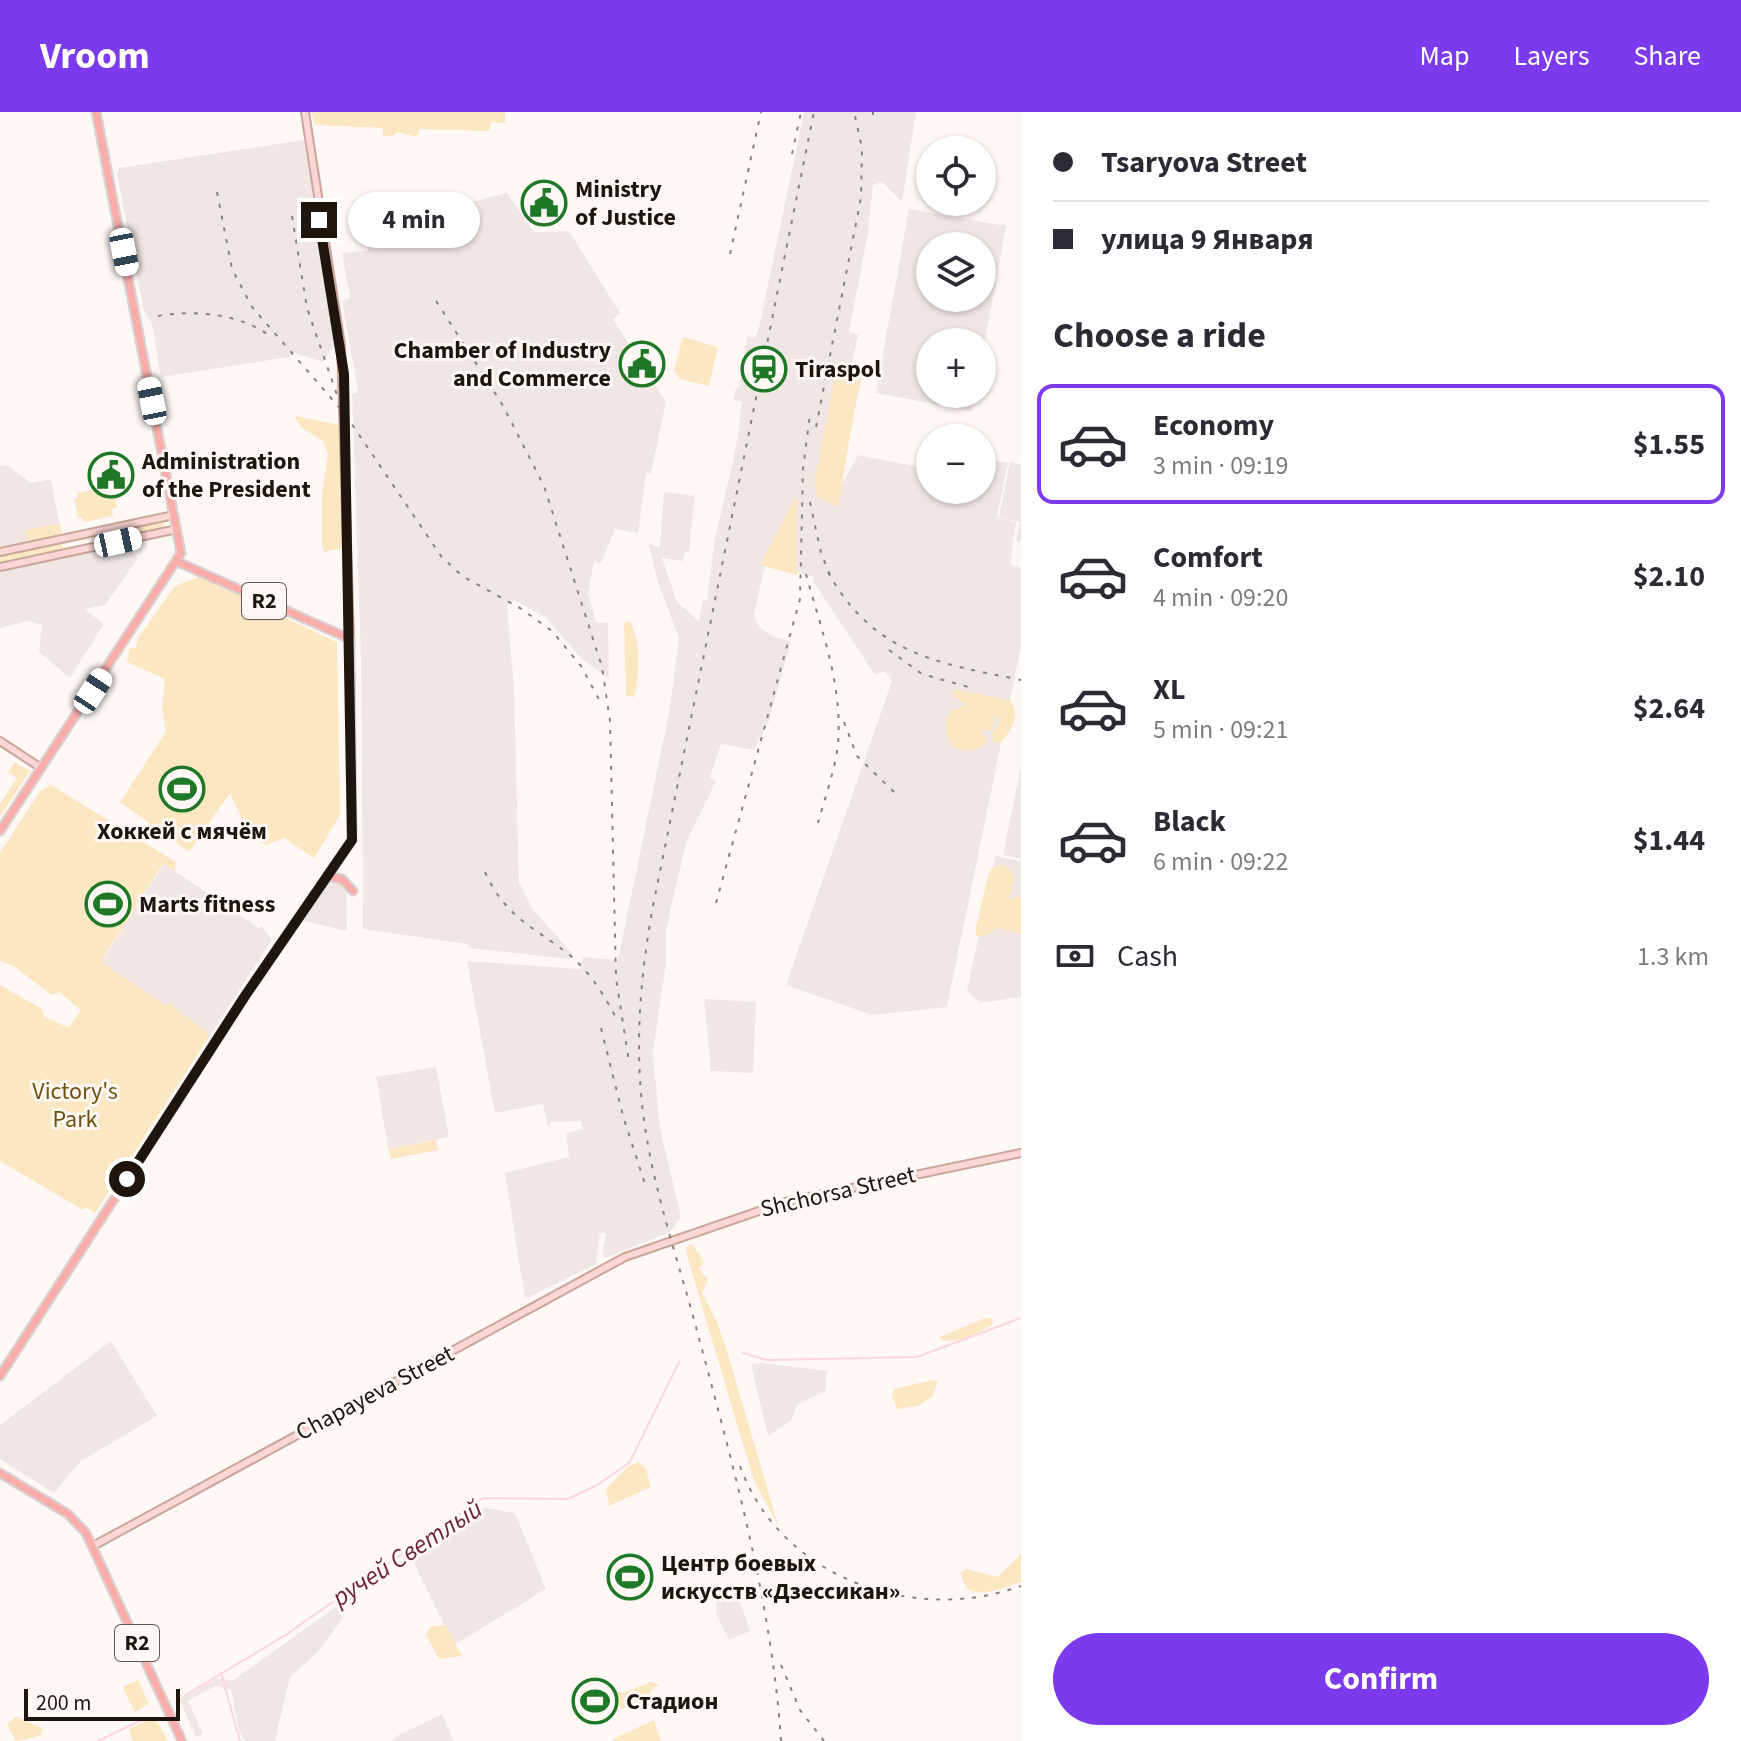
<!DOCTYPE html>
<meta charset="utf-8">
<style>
body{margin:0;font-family:"Source Sans 3",sans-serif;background:#f2f2f3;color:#2b2b33;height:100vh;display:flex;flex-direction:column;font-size:30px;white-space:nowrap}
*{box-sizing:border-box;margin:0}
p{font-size:26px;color:#7c7c81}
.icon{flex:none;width:44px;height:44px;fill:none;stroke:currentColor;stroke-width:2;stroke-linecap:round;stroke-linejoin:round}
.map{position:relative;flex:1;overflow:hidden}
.details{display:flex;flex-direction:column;background:#fff;width:720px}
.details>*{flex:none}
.hud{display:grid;align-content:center;height:176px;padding:0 32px;background:#fff}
.buttons{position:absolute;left:916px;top:24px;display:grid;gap:16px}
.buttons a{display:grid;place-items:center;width:80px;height:80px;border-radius:50%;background:#fff;box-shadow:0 2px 6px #0004;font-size:40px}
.scale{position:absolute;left:24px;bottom:20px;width:156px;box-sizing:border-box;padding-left:8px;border:4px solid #20140f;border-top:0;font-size:22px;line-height:28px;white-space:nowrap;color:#20140f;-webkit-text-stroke:6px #fff8f5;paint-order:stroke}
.end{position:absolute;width:36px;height:36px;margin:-18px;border:10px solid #20140f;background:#fff;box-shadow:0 0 0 4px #fff}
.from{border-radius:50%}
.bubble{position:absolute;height:56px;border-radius:28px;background:#fff;box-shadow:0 2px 6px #0004;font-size:26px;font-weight:700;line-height:56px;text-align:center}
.car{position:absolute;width:24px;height:48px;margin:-24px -12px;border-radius:10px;box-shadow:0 0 6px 2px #0007;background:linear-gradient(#fff 24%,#345 0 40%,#fff 0 76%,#345 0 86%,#fff 0)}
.hud b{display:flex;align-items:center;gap:28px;height:76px;font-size:30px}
.hud b+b{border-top:2px solid #e1e1e2}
.hud i{width:20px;height:20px;background:#2b2b33}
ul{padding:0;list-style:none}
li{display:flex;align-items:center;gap:24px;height:120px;margin:0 16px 12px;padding:0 16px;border:4px solid transparent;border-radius:16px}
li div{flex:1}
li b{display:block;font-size:30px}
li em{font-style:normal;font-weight:700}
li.on{border-color:#7c3aed}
li>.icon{width:72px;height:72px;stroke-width:1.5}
h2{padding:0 32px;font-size:36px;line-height:96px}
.pay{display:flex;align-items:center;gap:20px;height:88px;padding:0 32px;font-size:30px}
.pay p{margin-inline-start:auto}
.action{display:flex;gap:16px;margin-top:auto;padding:16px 32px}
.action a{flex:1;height:92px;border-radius:48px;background:#7c3aed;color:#fff;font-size:32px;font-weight:700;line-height:92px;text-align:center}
header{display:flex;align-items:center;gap:48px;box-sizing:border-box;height:112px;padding:0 40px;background:#7c3aed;color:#fff}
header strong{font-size:38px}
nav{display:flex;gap:44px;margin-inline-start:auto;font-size:28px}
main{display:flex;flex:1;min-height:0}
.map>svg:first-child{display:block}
</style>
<header>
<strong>Vroom</strong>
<nav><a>Map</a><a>Layers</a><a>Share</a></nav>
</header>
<main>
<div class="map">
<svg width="1021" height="1629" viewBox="0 0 1021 1629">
<rect width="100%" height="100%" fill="#fff8f5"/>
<g fill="#f0e7e4" fill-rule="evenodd">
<polygon points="804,0 916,0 902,90 882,70 873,73 868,121 849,220 858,223 852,251 864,254 837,381 858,343 930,357 930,378 982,378 982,368 986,368 991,348 1008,351 997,405 1016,410 1010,453 1021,456 1021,534 947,895 872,903 786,873 892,569 885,559 875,563 813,469 814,465 765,451 754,504 759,515 774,525 791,529 769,609 754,638 721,632 710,665 716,669 686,731 666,818 666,852 653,941 660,1016 681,1105 670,1120 606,1146 602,1143 606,1122 600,1121 596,1152 525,1187 505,1061 569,1045 566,1021 583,1017 581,1009 551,1010 548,1014 543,992 495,1001 467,849 580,857 583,845 618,848 669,601 679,526 657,468 649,432 660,436 664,380 695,384 689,439 685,440 683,449 662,446 677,490 699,509 703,488 707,489 714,432 736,335 742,290 733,288 736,276 739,276 747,224 755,226 759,216"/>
<polygon points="304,28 335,232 323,250 294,241 289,245 161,265 152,212 144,198 117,62 119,56"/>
<polygon points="507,81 534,120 569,119 620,201 613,207 666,290 651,361 646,361 638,421 615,417 601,451 594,450 588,481 596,510 608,511 609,567 581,546 545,505 514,488 507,494 514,575 519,771 534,799 573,842 569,847 469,836 467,832 363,817 361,546 352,282 358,280 342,188 350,186 342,141 368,139 365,105 440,98"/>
<path d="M909,97l97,17 -24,132v-16h-52v52h45l-3,17 -96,-18zM930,134h52v52h-52z"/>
<polygon points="1010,350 1021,352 1021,430 1016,429 1020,410 999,405"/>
<polygon points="7,353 31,371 51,367 62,425 0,437 0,354"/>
<polygon points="122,431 138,446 105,493 84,497 104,512 70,566 39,540 42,513 28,509 0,516 0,455"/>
<polygon points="1021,654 1021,747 1003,743"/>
<polygon points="996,744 1021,749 1021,885 981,891 967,879"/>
<polygon points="164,752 259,816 261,814 272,828 210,923 104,852 103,847"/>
<polygon points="329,766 346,775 347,819 300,808"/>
<polygon points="704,887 756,890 753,961 711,959"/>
<polygon points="436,955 449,1025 388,1037 376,965"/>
<polygon points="111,1229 157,1304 81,1349 54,1381 0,1347 0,1313"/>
<polygon points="763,1251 827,1259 825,1279 797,1293 791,1308 768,1324 751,1252"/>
<polygon points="485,1396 515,1401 546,1477 454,1533 413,1449"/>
<polygon points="735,1474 750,1519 729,1528 717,1504 716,1486"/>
<polygon points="336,1495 343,1505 319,1539 290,1565 275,1629 245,1629 239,1619 231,1578 215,1574 188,1589 203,1622 196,1625 179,1587 217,1566 232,1569"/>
<polygon points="442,1602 454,1629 392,1629 395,1625"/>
</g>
<g fill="#fbe7c1">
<polygon points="311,0 505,0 505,11 491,10 490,19 419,17 417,25 397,20 393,24 383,24 383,16 315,13"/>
<polygon points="683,225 718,235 709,274 680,267 674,258"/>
<polygon points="838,249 862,255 838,395 817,384 815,367"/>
<polygon points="295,304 340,313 343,436 324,440 322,432 322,382 328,342 323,329 301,315"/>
<polygon points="112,366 117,395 112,397 113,404 84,410 82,405 78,406 74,387 78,386 77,381 92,378 91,370"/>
<polygon points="795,387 797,392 797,463 760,453"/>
<polygon points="162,407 164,417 105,430 103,420"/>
<polygon points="60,412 62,425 28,431 25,418"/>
<polygon points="61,429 64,439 0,453 0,442"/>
<polygon points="199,465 337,530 340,703 314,746 284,726 266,733 250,724 230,681 189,740 120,690 166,620 162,595 165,567 127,550 130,536 136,536 138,526 175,474"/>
<path d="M630,509c11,22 10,53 4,76l-8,-1 -2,-73z"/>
<path d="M957,578l53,10c11,14 2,33 -11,43l-7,-2 1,-10 9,-11 -5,-5 -6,15h-9l5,11c-9,12 -22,12 -34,6l-7,-14v-14l7,-9 14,-5 -17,-12z"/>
<polygon points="15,650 30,659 0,705 0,692 17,666 8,660"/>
<polygon points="51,673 176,750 175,759 163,752 103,846 104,852 165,893 169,891 210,923 95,1101 86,1095 83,1098 0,1049 0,873 42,897 44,904 69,916 81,898 59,880 52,883 12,853 0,849 0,741 40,679"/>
<polygon points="1002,753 1010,757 1014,767 1009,787 1021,785 1021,822 997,816 982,825 976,823 976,815 988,764 992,756"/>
<polygon points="436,1028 438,1038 391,1047 389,1037"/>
<polygon points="692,1132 704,1150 699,1157 708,1168 702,1181 717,1210 727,1239 778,1413 754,1369 688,1147 686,1135"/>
<path d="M985,1206l7,1 1,5c-13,9 -35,19 -51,16l-2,-3z"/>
<polygon points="932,1268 938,1270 932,1285 917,1294 897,1297 892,1283 894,1277"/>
<polygon points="639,1350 646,1357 651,1375 609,1394 606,1377 627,1355"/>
<path d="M1021,1442v28c-21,7 -57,24 -60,-10l5,-3 31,8z"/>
<polygon points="445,1513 462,1544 439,1547 426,1523 431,1514"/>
<polygon points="138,1568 149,1592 135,1600 123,1575"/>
<polygon points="651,1570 659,1573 652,1577 650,1584 621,1597 611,1577 623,1581"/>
<polygon points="16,1604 43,1617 40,1624 16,1629 7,1613"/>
<polygon points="155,1605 168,1629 133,1629 129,1617"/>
<polygon points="654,1608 661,1629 614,1629 613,1627"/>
</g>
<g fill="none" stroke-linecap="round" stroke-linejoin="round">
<g stroke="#ffd5de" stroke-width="2">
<polyline points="743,1241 767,1248 917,1245 1021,1206"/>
<polyline points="221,1561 240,1629"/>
<polyline points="184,1584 284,1524 483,1386 568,1387 599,1372 630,1350 679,1250"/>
<polyline points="98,1629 146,1606"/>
</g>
<g stroke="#c8a699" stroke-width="10">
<g id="secondary">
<polyline points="305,0 341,233 350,527"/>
<polyline points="0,440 174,403"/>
<polyline points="0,455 177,417"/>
<polyline points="0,629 41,656"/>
<polyline points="93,1434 625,1145 785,1090 1021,1041"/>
</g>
</g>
<g stroke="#d7d5d4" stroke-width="11">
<g id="primary">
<polyline points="0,719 181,441 96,0"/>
<polyline points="327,764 342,767 353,779"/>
<polyline points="0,1264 245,884 352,728 350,527 178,450"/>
<polyline points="0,1361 68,1402 86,1421 182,1629"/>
</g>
</g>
<use href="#secondary" stroke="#fcd6d5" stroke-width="6"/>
<use href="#primary" stroke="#faadab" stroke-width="7"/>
<g stroke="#8a817d" stroke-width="2" stroke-dasharray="4 8" stroke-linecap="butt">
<polyline points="873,3 873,0"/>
<polyline points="792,42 801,0"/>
<polyline points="217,80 232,157 252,195 345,302 441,444 462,464 520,496 552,519 581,554 602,593"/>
<polyline points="292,104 307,196 337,283"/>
<polyline points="730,142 761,0"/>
<polyline points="436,189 502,292 544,374 602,555 610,609 616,866 629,950"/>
<path d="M158,204c35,-6 79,-3 109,18"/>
<polyline points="816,315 861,86 862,36 854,0"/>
<polyline points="810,390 821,441 833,470"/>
<path d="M828,460c45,82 109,91 193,108"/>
<path d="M806,462c15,56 37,111 32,170 -3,27 -13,53 -20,79"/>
<polyline points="889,538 922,562 972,576"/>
<polyline points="844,610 857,644 898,684"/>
<path d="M485,760c22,48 49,54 87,85 18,16 33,39 44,61"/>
<polyline points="716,791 800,487 803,357 810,302"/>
<polyline points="601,916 623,1004 645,1072"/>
<path d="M740,1354c40,112 174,159 281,120"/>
<polyline points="781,1553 800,1598 824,1629"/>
<path d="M781,1629c-9,-139 -49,-279 -85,-414 -20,-74 -46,-147 -54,-223 -7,-67 -1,-132 11,-198l161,-794"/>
</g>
</g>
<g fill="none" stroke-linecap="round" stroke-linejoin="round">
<polyline stroke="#20140f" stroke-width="10" points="127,1067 245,884 352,728 344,262 319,108"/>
</g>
<defs>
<g id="civic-ring" transform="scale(2.3)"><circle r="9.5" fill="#fff8f5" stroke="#1e7827" stroke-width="1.5"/><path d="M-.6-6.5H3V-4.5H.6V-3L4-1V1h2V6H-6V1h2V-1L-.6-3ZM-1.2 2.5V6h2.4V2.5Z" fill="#1e7827"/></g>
<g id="station-ring" transform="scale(2.3)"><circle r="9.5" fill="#fff8f5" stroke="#1e7827" stroke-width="1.5"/><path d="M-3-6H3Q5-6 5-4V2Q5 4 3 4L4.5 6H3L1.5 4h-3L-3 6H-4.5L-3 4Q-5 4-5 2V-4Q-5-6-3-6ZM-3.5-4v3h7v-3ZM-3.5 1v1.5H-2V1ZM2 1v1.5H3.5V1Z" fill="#1e7827"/></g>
<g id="stadium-ring" transform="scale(2.3)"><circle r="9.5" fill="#fff8f5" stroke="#1e7827" stroke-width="1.5"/><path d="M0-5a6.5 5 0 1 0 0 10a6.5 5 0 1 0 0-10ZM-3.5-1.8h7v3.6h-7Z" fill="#1e7827"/></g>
</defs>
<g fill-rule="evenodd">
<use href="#civic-ring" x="544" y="91"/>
<use href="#civic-ring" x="642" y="252"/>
<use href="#station-ring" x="764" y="257"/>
<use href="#civic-ring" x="111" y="363"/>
<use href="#stadium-ring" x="182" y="677"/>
<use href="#stadium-ring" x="108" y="792"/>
<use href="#stadium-ring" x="630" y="1465"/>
<use href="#stadium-ring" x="595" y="1589"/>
</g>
<g text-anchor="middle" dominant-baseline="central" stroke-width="6" stroke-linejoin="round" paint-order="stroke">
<g fill="#fff8f5" stroke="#635854" stroke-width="2">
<rect x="242" y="471" width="44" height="36" rx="6"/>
<rect x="115" y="1513" width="44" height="36" rx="6"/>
</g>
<g font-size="22" font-weight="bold" fill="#20140f">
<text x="264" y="489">R2</text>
<text x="137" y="1531">R2</text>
</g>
<g font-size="24" font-weight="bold" fill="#20140f" stroke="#fff8f5" text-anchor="start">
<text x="575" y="77">Ministry<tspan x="575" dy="28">of Justice</tspan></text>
<text x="611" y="238" text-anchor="end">Chamber of Industry<tspan x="611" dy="28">and Commerce</tspan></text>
<text x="795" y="257">Tiraspol</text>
<text x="142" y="349">Administration<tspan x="142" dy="28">of the President</tspan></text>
<text x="182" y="719" text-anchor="middle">Хоккей с мячём</text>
<text x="139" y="792">Marts fitness</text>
<text x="661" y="1451">Центр боевых<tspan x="661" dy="28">искусств «Дзессикан»</tspan></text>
<text x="626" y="1589">Стадион</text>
</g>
<g font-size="24" fill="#6e520c" stroke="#fff8f5">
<text x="75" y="979">Victory's<tspan x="75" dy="28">Park</tspan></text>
</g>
<g font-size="24" fill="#20140f" stroke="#fff8f5">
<text transform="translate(838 1080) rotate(-13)">Shchorsa Street</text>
<text transform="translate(375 1281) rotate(-28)">Chapayeva Street</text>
</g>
<g font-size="26" font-style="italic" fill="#6b1f39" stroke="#fff8f5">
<text transform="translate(407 1441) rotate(-33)">ручей Светлый</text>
</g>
</g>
</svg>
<div class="buttons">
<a><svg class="icon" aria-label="locate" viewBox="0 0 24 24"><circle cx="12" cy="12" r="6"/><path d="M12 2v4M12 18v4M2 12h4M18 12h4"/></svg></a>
<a><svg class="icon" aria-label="layers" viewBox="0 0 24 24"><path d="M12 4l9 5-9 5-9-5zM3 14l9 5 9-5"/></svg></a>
<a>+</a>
<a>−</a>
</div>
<div class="scale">200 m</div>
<i class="end from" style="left:127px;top:1067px"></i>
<i class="end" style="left:319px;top:108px"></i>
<div class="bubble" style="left:348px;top:80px;width:132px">4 min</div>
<i class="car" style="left:124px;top:140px;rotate:169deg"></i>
<i class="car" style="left:152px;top:289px;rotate:349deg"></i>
<i class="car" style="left:118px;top:430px;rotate:78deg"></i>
<i class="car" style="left:93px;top:579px;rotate:33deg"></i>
</div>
<section class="details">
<div class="hud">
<b><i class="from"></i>Tsaryova Street</b>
<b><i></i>улица 9 Января</b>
</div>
<h2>Choose a ride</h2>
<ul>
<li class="on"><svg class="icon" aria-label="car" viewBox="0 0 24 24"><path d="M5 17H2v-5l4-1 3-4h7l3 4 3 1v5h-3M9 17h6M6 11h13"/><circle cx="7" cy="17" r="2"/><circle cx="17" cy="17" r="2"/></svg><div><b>Economy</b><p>3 min · 09:19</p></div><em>$1.55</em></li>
<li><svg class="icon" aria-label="car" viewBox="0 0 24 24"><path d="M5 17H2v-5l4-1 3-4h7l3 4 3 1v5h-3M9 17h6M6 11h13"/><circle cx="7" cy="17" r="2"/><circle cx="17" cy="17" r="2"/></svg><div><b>Comfort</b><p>4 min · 09:20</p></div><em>$2.10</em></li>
<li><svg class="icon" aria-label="car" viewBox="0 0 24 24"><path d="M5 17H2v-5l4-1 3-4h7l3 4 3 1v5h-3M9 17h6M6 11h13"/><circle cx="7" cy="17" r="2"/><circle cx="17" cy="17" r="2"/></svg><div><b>XL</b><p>5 min · 09:21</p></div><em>$2.64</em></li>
<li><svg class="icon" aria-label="car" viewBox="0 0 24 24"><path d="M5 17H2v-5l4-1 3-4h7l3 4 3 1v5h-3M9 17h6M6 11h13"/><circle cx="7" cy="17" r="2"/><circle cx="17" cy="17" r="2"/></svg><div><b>Black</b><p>6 min · 09:22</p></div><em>$1.44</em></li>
</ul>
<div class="pay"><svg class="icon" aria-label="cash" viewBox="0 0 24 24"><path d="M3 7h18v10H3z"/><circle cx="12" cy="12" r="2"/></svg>Cash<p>1.3 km</p></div>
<div class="action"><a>Confirm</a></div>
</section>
</main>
